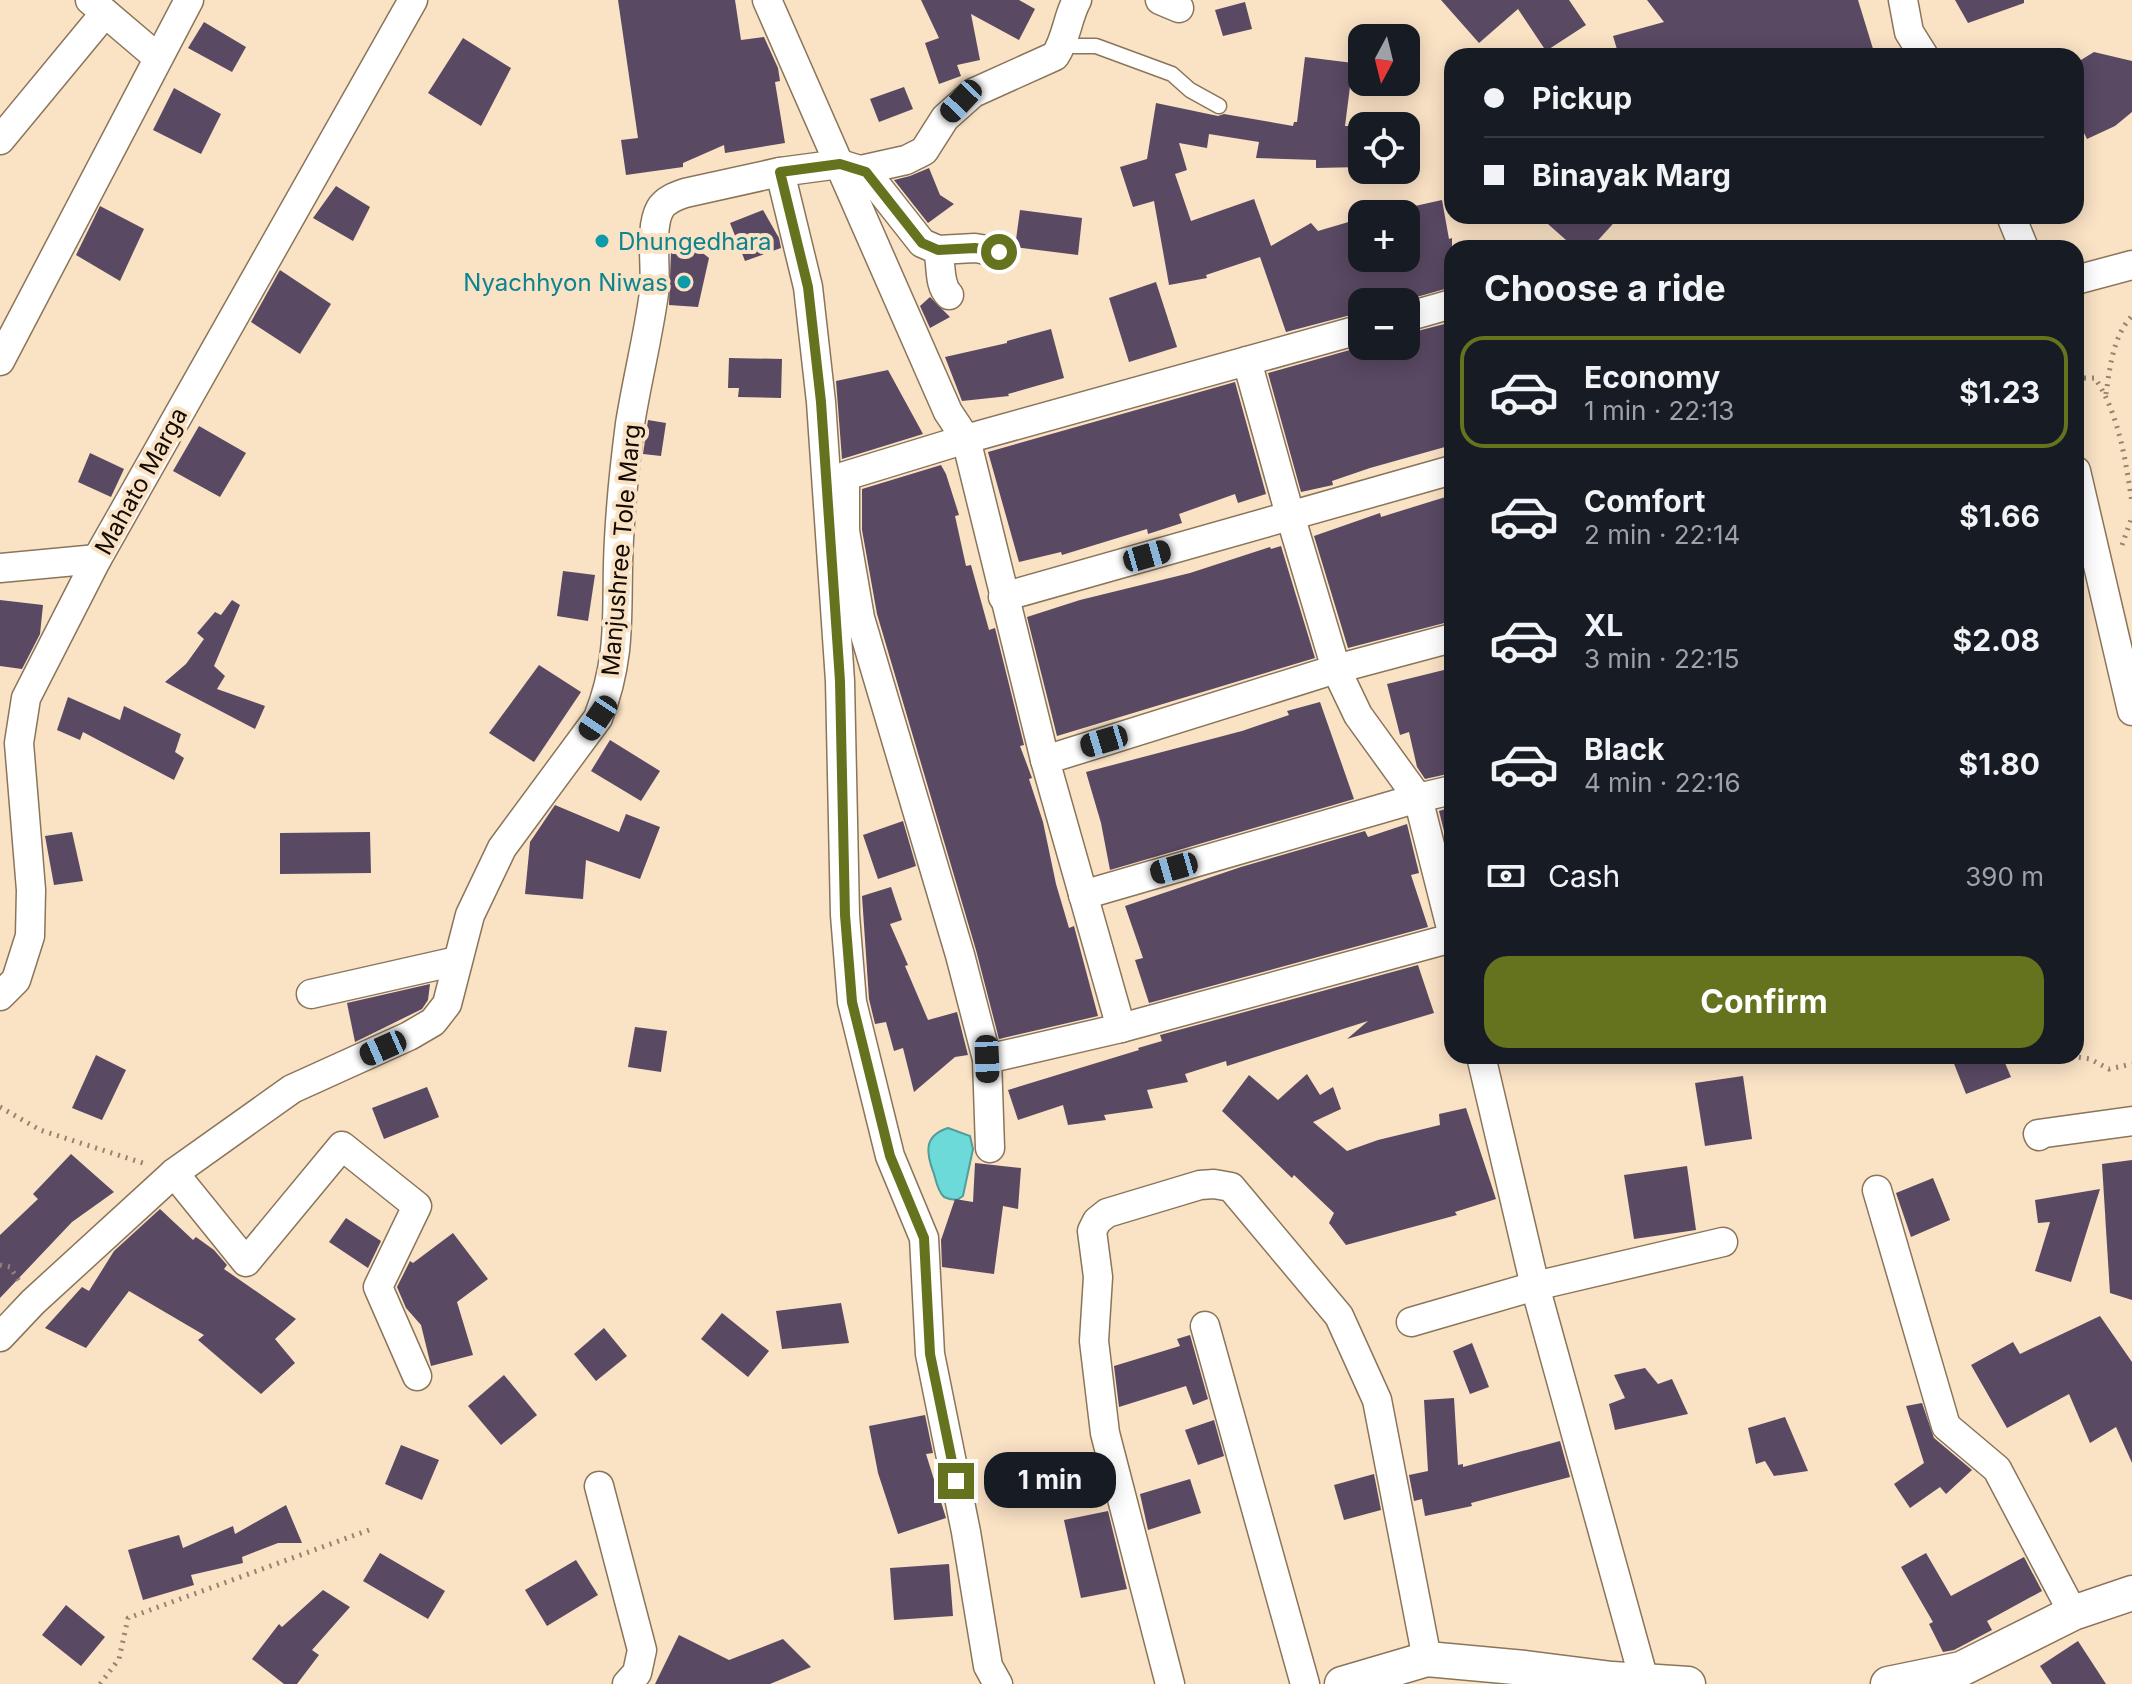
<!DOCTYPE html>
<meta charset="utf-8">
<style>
body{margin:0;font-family:Inter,sans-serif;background:#242831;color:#f1f3f6;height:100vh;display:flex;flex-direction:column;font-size:30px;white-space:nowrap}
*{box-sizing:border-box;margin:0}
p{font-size:26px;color:#9ea1a6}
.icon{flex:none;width:44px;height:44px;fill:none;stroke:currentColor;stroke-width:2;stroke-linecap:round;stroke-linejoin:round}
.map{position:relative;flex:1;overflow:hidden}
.panel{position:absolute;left:1444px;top:240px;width:640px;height:824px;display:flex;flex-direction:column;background:#171b24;border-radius:24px;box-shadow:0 4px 20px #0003}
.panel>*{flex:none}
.hud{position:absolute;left:1444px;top:48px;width:640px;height:176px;border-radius:24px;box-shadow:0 4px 20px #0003;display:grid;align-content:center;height:176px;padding:0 40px;background:#171b24}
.needle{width:52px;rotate:187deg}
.buttons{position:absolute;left:1348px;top:24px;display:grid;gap:16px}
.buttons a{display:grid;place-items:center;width:72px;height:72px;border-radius:16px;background:#171b24;box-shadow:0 4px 20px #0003;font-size:40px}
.end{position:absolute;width:36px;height:36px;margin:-18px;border:10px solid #65731e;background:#fff;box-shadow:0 0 0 4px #fff}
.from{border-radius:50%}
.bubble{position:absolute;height:56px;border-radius:24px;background:#171b24;box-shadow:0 4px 20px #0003;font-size:26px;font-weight:700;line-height:56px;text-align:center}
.car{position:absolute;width:24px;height:48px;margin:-24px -12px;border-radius:10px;box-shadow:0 0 6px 2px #0007;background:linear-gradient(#222 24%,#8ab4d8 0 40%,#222 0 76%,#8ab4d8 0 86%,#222 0)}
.hud b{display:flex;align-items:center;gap:28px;height:76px;font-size:30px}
.hud b+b{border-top:2px solid #363941}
.hud i{width:20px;height:20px;background:#f1f3f6}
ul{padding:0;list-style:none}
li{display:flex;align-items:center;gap:24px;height:112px;margin:0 16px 12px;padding:0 24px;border:4px solid transparent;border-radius:24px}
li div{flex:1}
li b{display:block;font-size:30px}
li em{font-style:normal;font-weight:700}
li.current{border-color:#65731e}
li>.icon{width:72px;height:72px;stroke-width:1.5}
h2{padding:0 40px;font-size:36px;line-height:96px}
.pay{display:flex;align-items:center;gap:20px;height:88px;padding:0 40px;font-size:30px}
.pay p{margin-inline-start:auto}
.button{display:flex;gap:16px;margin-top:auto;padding:16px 40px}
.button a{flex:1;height:92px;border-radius:24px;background:#65731e;color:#fff;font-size:32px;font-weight:700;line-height:92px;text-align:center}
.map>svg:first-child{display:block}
</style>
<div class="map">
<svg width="2132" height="1684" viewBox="0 0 2132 1684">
<rect width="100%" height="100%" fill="#fae2c5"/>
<path fill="#6ddada" stroke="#529c9a" stroke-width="2" d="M948,1128l22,8 3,13 -10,47 -6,4c-5,0 -9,-1 -13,-3 -6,-5 -8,-16 -10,-23 -8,-21 -11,-38 14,-46z"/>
<g fill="#594963">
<polygon points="618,0 735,0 741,40 764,37 778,68 780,81 775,82 785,143 725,153 724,145 683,163 683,167 626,175 621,140 638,138"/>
<polygon points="921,0 1019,0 1035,9 1019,40 971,14 980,60 957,65 961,76 939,84 925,43 939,38"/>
<polygon points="1441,0 1569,0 1586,25 1546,51 1518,9 1479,43"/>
<polygon points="1647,0 1858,0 1874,52 1861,56 1619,56 1613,36 1664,22"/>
<polygon points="1955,0 2024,0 2024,3 1968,23"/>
<polygon points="1245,2 1252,29 1223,36 1215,10"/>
<polygon points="204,22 246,47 232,72 188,48"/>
<polygon points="463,38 511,68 481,126 428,93"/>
<polygon points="2094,52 2132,61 2132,112 2115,126 2087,139 2076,117 2076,63"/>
<polygon points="1305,57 1353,63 1345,126 1362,126 1362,167 1316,168 1316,160 1256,158 1259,142 1209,134 1207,148 1179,143 1187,170 1175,174 1191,221 1254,199 1271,246 1311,223 1318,231 1362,218 1362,258 1406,258 1406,208 1442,200 1449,239 1452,238 1452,287 1399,302 1362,302 1362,312 1286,332 1260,257 1206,275 1207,278 1169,285 1154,201 1133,207 1120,167 1147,159 1156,103 1218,116 1224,114 1293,126 1294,122 1297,122"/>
<polygon points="904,87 913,109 879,122 870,99"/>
<polygon points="174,88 221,114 201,154 153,130"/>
<polygon points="929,168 940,195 954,204 928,223 894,180 910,176"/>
<polygon points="336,186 370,207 353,241 313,218"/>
<polygon points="100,206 144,229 120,281 76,255"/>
<polygon points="763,210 779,238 781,248 745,261 730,223"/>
<polygon points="1020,210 1082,218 1078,255 1015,247"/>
<polygon points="1539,216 1620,216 1591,248 1575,248"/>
<polygon points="690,243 709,258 698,307 669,305 671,251"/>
<polygon points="280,270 331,304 300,354 251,322"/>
<polygon points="1156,282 1177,347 1129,362 1109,298"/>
<polygon points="930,297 950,317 930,328 920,306"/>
<polygon points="1452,322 1452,445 1370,468 1332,481 1333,485 1301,492 1268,373 1364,346 1406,346 1406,334"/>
<polygon points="1051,329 1064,378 1008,394 1009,396 962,401 945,357 1007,343 1007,341"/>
<polygon points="729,358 782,359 781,398 738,397 739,388 728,388"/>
<polygon points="888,370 923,434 842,459 836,381"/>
<polygon points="1235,382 1266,494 1238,503 1235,494 1179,514 1182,523 1148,534 1147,529 1062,555 1061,552 1019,562 988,452"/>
<polygon points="648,420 666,423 661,456 643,454"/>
<polygon points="199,426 246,453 220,497 173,471"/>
<polygon points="90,453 124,469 111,497 78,482"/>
<polygon points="941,465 946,474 959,515 955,516 966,566 971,565 989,630 995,628 1024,745 1020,746 1032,778 1029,779 1043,822 1056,884 1069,928 1074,926 1098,1016 999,1039 976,950 877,614 862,530 862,489"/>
<polygon points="1452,495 1452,621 1348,648 1314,536 1380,513 1381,517"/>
<polygon points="1281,546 1315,658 1057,736 1027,617 1080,600 1190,573 1270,547 1271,549"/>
<polygon points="563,571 595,575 588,621 557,616"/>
<polygon points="0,600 43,605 40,634 22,669 0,666"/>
<polygon points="232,600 240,605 214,666 225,676 217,689 265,706 255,729 165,682 186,664 204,639 197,633 215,612 221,615"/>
<polygon points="539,665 581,692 534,762 489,733"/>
<polygon points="1452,668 1452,773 1425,779 1417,767 1409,732 1400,735 1387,684"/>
<polygon points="68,697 120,720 124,706 181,734 175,752 184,758 174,780 83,732 80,740 57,730"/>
<polygon points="1320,702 1354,799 1110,870 1101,823 1086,772 1242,731 1289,715 1287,711"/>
<polygon points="610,740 660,771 641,801 591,771"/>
<polygon points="555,805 619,832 626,814 660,827 640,879 586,860 583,899 525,894 530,842"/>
<polygon points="1452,807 1452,863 1439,811"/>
<polygon points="903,821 916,866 878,879 863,835"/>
<polygon points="1407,824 1419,873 1411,875 1428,927 1149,1003 1135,960 1143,958 1125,906 1241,867 1365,831 1368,837"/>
<polygon points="72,832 83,881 54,885 45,836"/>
<polygon points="370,832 371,873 280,874 280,833"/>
<polygon points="891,887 902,920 890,924 908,965 905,966 928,1020 957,1012 968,1055 955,1057 914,1092 903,1048 894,1051 886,1022 875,1024 869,999 862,896"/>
<polygon points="1418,965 1434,1013 1347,1039 1368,1021 1227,1066 1226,1061 1185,1074 1188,1082 1147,1090 1153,1108 1104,1115 1106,1120 1068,1125 1063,1105 1018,1120 1008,1090 1139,1050 1138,1048 1162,1041 1160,1035"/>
<polygon points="430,984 428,1000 422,1009 355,1042 347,1003"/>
<polygon points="635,1027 667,1031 661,1072 628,1067"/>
<polygon points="96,1055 126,1070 102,1120 72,1108"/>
<polygon points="1951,1056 2002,1056 2011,1077 1966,1094"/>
<polygon points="1307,1074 1320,1095 1333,1087 1341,1109 1313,1122 1347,1151 1378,1140 1440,1125 1439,1114 1466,1108 1496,1199 1455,1212 1457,1215 1346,1245 1329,1223 1334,1213 1294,1175 1292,1178 1222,1111 1249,1075 1278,1100"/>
<polygon points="1743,1076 1752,1139 1705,1146 1695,1083"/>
<polygon points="427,1087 439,1117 384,1139 372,1108"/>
<polygon points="71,1154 114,1192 72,1222 0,1298 0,1235 38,1199 33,1194"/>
<polygon points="2132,1160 2132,1300 2110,1293 2102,1164"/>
<polygon points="975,1163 1021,1168 1018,1209 1003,1206 994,1274 942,1267 941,1240 955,1199 973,1202"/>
<polygon points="1687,1166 1696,1230 1634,1239 1624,1175"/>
<polygon points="1933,1178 1950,1220 1911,1237 1896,1193"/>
<polygon points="2100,1189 2071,1282 2035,1271 2050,1222 2038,1223 2035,1200"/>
<polygon points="160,1209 193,1240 196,1237 214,1250 227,1265 224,1269 296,1319 275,1339 295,1363 261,1394 198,1340 204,1335 129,1291 86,1348 45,1328 82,1287 89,1291 114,1251"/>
<polygon points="346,1218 381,1241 368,1268 329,1242"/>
<polygon points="453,1233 488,1279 457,1302 473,1355 431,1366 421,1325 406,1308 397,1287 410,1261 413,1263"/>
<polygon points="841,1303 849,1343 782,1349 776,1311"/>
<polygon points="722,1313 769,1351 748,1377 701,1339"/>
<polygon points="2100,1316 2132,1362 2132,1463 2116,1427 2090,1443 2069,1394 2007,1428 1971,1365 2013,1342 2020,1354"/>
<polygon points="604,1328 627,1356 596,1381 574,1354"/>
<polygon points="1190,1335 1208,1399 1193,1405 1186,1386 1119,1407 1114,1366 1180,1346 1177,1339"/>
<polygon points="1472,1343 1489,1387 1470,1394 1453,1351"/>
<polygon points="1645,1368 1658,1384 1672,1379 1688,1414 1615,1430 1609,1404 1625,1398 1614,1375"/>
<polygon points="504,1375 537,1415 501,1445 468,1406"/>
<polygon points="1454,1398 1458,1465 1463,1464 1463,1467 1560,1441 1570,1477 1471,1503 1472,1506 1425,1516 1422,1499 1414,1501 1409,1475 1428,1471 1424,1400"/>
<polygon points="1922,1403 1934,1438 1972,1470 1946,1494 1940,1487 1910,1508 1894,1484 1924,1463 1906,1406"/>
<polygon points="925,1415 933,1453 926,1454 946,1518 898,1534 878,1473 869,1426"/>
<polygon points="1785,1417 1808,1471 1774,1476 1765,1461 1756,1464 1748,1428"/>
<polygon points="1214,1420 1224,1456 1198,1465 1185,1430"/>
<polygon points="401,1445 439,1460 422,1500 385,1484"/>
<polygon points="1374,1474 1381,1510 1344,1520 1334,1485"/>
<polygon points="1190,1479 1201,1513 1148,1530 1140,1494"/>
<polygon points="286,1505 302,1543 278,1543 242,1557 243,1563 191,1575 194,1585 143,1600 128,1550 179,1535 183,1548 233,1526 235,1534"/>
<polygon points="1108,1511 1127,1589 1081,1598 1064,1520"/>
<polygon points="380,1553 445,1591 428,1619 363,1581"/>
<polygon points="1926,1553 1951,1596 2024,1557 2042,1591 1987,1621 1992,1630 1954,1650 1943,1652 1929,1624 1933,1622 1901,1567"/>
<polygon points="576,1560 598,1595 547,1626 525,1590"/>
<polygon points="949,1564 953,1616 894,1620 890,1568"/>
<polygon points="323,1590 350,1607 312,1650 319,1655 297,1684 284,1684 252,1659 279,1624 282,1627"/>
<polygon points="66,1605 105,1637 81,1666 42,1635"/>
<polygon points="679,1635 729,1660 783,1639 811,1667 770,1684 655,1684"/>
<polygon points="2078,1641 2106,1684 2052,1684 2040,1666"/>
</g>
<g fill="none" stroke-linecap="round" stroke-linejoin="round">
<g stroke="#8a755a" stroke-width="17">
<polyline id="service" points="1062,46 1096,46 1172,74 1190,90 1219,106"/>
</g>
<g stroke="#8a755a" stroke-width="31">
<g id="minor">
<polyline points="90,0 157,57"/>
<polyline points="767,0 948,412 966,439 1045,760 1121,1028"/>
<polyline points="1160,0 1179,8"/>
<polyline points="1903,0 1909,32 1924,56"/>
<polyline points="0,140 105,13"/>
<path d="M861,170l45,-10 18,-9 21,-33 28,-25 82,-37c12,-18 12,-38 22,-56"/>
<polyline points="780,172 808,287 821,402 840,681 845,915 852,1002 890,1156 924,1238 930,1354 966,1532 988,1666 998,1684"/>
<polyline points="2011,216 2024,248"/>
<path d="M938,250c4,15 0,34 11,45"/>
<polyline points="2076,280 2132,265"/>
<polyline points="1406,317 1452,304"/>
<polyline points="0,361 189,0"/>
<polyline points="1247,361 1290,515 1336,669 1358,715 1418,798 1452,932"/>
<polyline points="2076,471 2132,711"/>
<polyline points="0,568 97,559"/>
<polyline points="1003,597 1452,470"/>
<polyline points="1045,760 1336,669 1452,638"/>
<polyline points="1083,895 1418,798 1452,790"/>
<polyline points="311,994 457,961"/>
<polyline points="0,996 16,980 30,936 31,890 19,743 26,698 97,559 413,0"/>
<polyline points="1481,1056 1535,1286 1644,1680"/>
<polyline points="987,1059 1121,1028 1452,938"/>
<polyline points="2039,1136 2038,1134 2132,1121"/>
<polyline points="990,1148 987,1059 960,955 860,618 845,531 845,476 966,439 1362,329"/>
<polyline points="174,1173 246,1262 342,1146 417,1206 378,1287 417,1376"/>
<polyline points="1877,1190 1946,1426 1997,1469 2073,1613"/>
<polyline points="1411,1322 1535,1286 1723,1242"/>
<polyline points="1205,1326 1305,1684"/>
<path d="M0,1337l33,-35 141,-129 118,-84 117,-53 24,-14 14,-18 23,-89 32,-67 96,-130c26,-66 17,-112 21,-179 2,-38 6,-77 11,-115 7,-44 18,-87 24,-131 3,-23 -5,-65 6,-84 5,-9 16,-13 25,-16l95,-21 60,-8 26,8 56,71 16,7 37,-2 24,4"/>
<polyline points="599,1486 642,1650 637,1673 627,1684"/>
<polyline points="1170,1684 1105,1433 1094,1341 1098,1277 1092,1231 1097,1221 1107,1213 1200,1185 1214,1184 1231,1187 1339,1316 1377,1400 1427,1659"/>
</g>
</g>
<g stroke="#8a755a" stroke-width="37">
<g id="tertiary">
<polyline points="1342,1684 1427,1659 1525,1668 1612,1679 1688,1684"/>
<polyline points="1888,1684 1961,1669 2073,1613 2132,1593"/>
</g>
</g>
<g stroke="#958470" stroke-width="5" stroke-dasharray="2 6" stroke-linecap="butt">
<path d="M2076,378h19c24,36 31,84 37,125"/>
<path d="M2106,394c4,-27 7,-58 26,-78"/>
<polyline points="2122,545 2132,517"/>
<polyline points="2071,1056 2090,1059 2109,1069 2132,1064"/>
<polyline points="0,1107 40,1130 146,1164"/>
<polyline points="0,1265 10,1267 19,1281"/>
<polyline points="100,1684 119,1659 128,1618 369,1530"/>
</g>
<use href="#service" stroke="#fff" stroke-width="14"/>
<use href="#minor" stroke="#fff" stroke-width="28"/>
<use href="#tertiary" stroke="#fff" stroke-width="34"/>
</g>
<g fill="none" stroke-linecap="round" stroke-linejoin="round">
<polyline stroke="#65731e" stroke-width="10" points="956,1481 930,1354 924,1238 890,1156 852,1002 845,915 840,681 821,402 808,287 780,172 840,164 866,172 922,243 938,250 975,248 999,252"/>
</g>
<g fill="#0f9aa8" stroke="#fae2c5" stroke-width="3">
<circle cx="602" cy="241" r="8"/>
<circle cx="684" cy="282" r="8"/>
</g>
<g text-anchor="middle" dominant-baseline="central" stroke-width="8" stroke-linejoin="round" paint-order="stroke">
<g font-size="24" fill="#0d838f" stroke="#fae2c5" text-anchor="start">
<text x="618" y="241">Dhungedhara</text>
<text x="668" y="282" text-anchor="end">Nyachhyon Niwas</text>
</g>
<g font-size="24" fill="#130b03" stroke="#fae2c5">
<text transform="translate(141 481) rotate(-61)">Mahato Marga</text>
<text transform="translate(621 550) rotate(-85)">Manjushree Tole Marg</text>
</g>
</g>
</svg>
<div class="buttons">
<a><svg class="needle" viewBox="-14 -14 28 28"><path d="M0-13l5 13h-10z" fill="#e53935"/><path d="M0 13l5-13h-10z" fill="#9ea1a6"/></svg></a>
<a><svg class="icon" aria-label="locate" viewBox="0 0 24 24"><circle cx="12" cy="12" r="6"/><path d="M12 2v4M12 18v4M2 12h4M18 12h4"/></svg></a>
<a>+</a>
<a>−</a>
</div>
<i class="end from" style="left:999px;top:252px"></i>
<i class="end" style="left:956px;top:1481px"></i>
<div class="bubble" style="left:984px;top:1452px;width:132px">1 min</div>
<i class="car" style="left:961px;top:101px;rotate:223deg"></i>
<i class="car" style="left:1147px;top:556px;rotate:74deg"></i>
<i class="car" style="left:598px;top:718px;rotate:214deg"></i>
<i class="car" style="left:1104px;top:741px;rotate:253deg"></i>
<i class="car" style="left:1174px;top:868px;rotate:254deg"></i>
<i class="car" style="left:383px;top:1048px;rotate:246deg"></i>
<i class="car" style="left:987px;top:1059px;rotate:178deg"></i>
<div class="hud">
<b><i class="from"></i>Pickup</b>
<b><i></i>Binayak Marg</b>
</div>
<section class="panel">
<h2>Choose a ride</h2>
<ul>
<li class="current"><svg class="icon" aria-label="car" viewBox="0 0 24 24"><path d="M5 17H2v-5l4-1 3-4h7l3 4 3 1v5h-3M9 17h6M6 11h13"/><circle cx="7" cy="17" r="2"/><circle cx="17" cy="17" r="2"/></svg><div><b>Economy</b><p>1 min · 22:13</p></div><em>$1.23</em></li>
<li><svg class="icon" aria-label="car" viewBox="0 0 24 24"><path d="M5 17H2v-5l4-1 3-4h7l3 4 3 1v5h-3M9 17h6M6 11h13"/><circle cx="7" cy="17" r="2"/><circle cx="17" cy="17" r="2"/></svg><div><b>Comfort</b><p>2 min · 22:14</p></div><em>$1.66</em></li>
<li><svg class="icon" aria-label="car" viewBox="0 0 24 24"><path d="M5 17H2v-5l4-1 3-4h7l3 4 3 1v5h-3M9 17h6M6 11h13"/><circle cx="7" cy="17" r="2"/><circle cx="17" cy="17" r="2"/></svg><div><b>XL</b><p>3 min · 22:15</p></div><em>$2.08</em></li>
<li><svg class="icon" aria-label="car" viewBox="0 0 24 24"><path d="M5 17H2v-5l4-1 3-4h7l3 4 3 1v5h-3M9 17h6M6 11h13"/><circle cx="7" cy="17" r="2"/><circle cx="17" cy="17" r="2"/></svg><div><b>Black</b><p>4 min · 22:16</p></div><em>$1.80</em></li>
</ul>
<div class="pay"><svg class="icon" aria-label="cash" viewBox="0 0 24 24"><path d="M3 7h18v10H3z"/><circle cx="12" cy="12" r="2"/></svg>Cash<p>390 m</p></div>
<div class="button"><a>Confirm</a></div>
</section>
</div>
